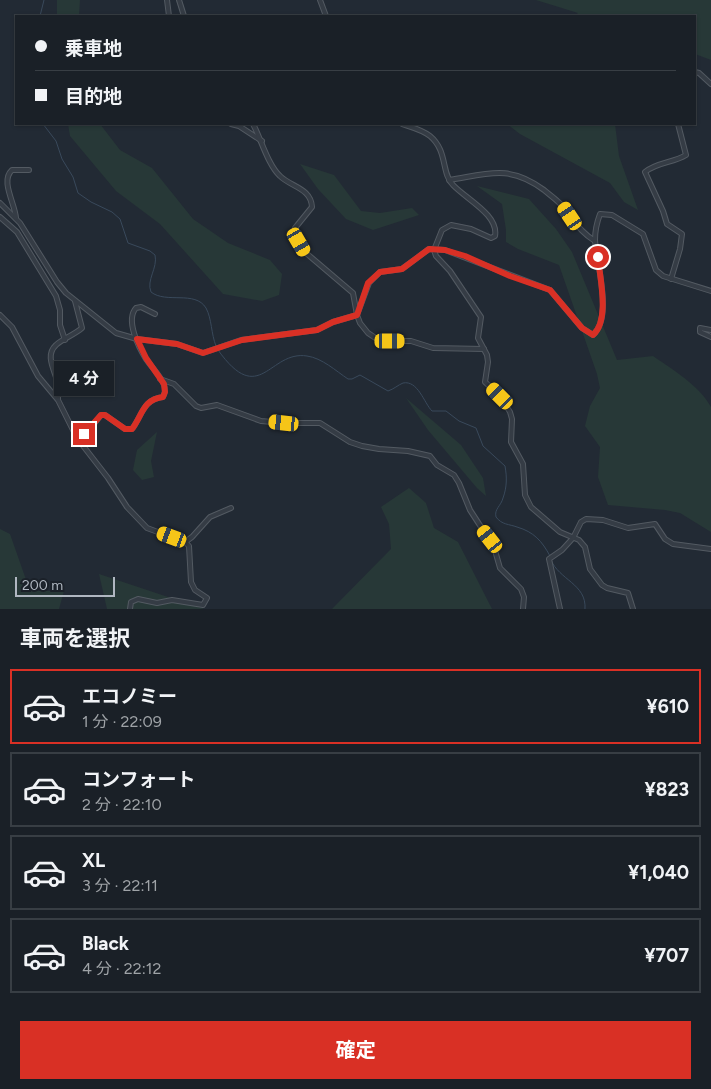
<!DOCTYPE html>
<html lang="ja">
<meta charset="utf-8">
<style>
body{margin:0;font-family:Figtree,"Noto Sans JP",sans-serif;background:#272d33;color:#f1f3f6;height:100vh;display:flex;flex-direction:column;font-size:19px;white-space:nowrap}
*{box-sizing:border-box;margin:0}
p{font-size:16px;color:#9fa3a7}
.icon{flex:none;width:28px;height:28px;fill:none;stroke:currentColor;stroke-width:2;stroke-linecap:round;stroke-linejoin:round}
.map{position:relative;height:609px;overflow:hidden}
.panel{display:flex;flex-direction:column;background:#1a2027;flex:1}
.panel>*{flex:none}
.guide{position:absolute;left:15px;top:15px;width:681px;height:110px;border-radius:0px;box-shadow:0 1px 4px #0004,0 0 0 1px #383e44;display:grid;align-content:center;height:110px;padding:0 20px;background:#1a2027}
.scale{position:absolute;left:15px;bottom:12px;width:100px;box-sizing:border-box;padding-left:5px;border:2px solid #b0b7c1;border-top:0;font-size:14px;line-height:18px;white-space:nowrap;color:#b0b7c1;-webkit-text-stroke:4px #1b2129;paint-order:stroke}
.end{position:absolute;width:22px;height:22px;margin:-11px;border:6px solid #d93025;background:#fff;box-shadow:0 0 0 2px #fff}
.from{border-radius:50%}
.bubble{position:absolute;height:35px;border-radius:0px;background:#1a2027;box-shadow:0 1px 4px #0004,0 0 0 1px #383e44;font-size:16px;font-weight:700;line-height:35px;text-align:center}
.car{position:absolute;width:15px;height:30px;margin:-15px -8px;border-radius:6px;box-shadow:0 0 4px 1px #0007;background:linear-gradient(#f5c518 24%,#345 0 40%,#f5c518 0 76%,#345 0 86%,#f5c518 0)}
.guide b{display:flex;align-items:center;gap:18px;height:48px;font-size:19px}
.guide b+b{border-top:1px solid #383e44}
.guide i{width:12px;height:12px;background:#f1f3f6}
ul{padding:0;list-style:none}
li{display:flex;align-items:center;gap:15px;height:75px;margin:0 10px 8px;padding:0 10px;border:2px solid #383e44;border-radius:0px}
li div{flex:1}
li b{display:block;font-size:19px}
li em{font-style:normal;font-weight:700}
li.current{border-color:#d93025}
li>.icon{width:45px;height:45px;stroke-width:1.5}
h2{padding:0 20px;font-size:22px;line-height:60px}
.action{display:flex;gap:10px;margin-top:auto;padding:10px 20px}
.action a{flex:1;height:58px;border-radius:0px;background:#d93025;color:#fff;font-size:20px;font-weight:700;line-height:58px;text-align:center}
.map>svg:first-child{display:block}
</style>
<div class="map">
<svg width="711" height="609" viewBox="0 0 711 609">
<rect width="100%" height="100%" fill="#222a34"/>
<g fill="#273837">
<polygon points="57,0 80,0 79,16 57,16"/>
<polygon points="536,0 711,0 711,60 695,54 695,16 575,16 578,13"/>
<polygon points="68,124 100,124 120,150 152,168 193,219 228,243 270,260 282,274 279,295 262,301 223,294 160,224 116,191 70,136"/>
<polygon points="507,124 615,124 619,156 638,210 624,202 610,183 520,134"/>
<polygon points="300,164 334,175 361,211 380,213 412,208 419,215 373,230 346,219 318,189"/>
<path d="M477,186l52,13 27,30 16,23 45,108 36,-4c20,14 46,29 58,51v125l-31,-19 -15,-3 -57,-5 -10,-28 2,-30 -15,-21 5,-20 10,-18 -3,-14 -38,-109 -41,-16 -12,-7v-12l-4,-26z"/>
<polygon points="406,398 461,445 483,478 486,496 477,488 428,430"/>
<polygon points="157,432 151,461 154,477 142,480 133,470 137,450"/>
<polygon points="409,488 426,503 434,528 458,542 492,609 332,609 391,549 389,524 381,507"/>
<polygon points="0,529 10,534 30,591 64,591 59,609 0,609"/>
<polygon points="99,574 204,609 107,609"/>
</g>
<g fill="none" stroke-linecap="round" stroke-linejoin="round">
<g stroke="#39495b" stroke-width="1">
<polyline points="40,16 44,0"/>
<path d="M43,124l13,17 6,18 11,18 5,16 13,9 21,10 8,7 8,24 22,8 5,4c3,13 -9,25 -4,37 15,12 44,-2 55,16 6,11 5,26 10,38"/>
<path d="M218,350c42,59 51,0 89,6 15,2 29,15 41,23h4l8,-4 28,16c6,-2 10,-6 15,-8 15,-3 21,20 29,28h14l13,10 17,7 7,18 22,20c2,11 2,21 -2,32 -2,8 -9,11 -7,19 6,8 13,7 21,10 17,5 25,14 33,29"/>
<path d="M551,560c8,20 36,24 34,49"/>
</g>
<g stroke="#535a62" stroke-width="6">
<g id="street">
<polyline points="167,0 169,16"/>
<polyline points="179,0 184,16"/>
<polyline points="320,0 326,16"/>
<polyline points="695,72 699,73 711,84"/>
<polyline points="231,124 239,126 262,141"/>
<path d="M253,124c8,15 15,41 27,52 11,11 31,12 32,31l-17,21 11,25 47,40 4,22 3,8 8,10 9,6 13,2h21l22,7 51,1"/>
<path d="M402,124c9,3 21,6 28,12 18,15 11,37 23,49 13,14 46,30 42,51l-4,2 -20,-9 -20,-4 -9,5 -8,20 2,6 14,15 31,46 -3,21 9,17 1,7 -3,20 15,14 10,16 2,7 -1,23 12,22 2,31 6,12 29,25 19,8 6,7 5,22 12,16 5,3 21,5 5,16"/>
<path d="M449,180c39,-6 60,-16 95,10 7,6 15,11 20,18 12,14 15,23 31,33"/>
<path d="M0,203l20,20 37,59 9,11 50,40 21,6 40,5 26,9 38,-13 76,-10 16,-8 24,-7 12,-32 11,-11 22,-3 27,-20 16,1 105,40 32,38 11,7c20,-18 4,-69 2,-95 0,-9 2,-18 5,-26l12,1 31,19 13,36 7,6 48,15"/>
<polyline points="0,217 17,232 56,296 60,310 60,325 65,340"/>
<path d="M16,218c-1,-15 -16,-37 -4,-48h17"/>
<path d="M671,279l9,-30 2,-15 -15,-10 -4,-13 -18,-39c12,-10 28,-9 41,-17l-8,-31"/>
<polyline points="0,315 12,327 38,376 58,400 77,438 108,478 127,507 147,528 185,542 189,546 191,582 195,590 207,598 203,605 172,600 157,603 138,599 131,602 130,609"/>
<polyline points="711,330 700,328 700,332 711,337"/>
<polyline points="160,379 174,384 196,406 201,408 217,405 261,421 284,423 320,423 350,442 362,446 379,449 408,451 430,456 437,465 454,475 459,483 470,510 494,547 500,568 521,589 524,597 523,609"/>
<path d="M58,399c0,-4 0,-8 0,-12 0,-13 -15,-30 -2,-42 6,-6 18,-10 26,-17l-7,-27"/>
<path d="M77,438l11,-7 13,-16h4l20,14h7c10,-13 11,-30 31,-32 2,-4 3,-7 1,-12 -3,-9 -12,-17 -18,-26 -7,-11 -21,-39 -10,-51l5,-1 14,7"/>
<polyline points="185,542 192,537 210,517 231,508"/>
<polyline points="560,609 549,559 562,550 573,538 581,522 586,519 603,520 628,528 655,524 665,539 673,544 711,549"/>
</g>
</g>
<use href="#street" stroke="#353c45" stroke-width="4"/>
</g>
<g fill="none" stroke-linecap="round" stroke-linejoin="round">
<path stroke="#d93025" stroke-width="6" d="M84,434l17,-19h4l20,14h7c10,-13 11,-30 31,-32l2,-5 -1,-8 -18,-26 -9,-19 40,5 26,9 39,-13 75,-10 16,-8 24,-7 11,-32 12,-11 22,-3 27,-20 16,1 20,6 45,20 40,14 32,38 11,7c17,-15 7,-56 5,-78"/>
</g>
</svg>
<div class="scale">200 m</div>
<i class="end from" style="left:598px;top:257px"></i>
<i class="end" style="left:84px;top:434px"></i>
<div class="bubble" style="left:54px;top:361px;width:60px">4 分</div>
<i class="car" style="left:570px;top:216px;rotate:326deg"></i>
<i class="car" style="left:299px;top:242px;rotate:150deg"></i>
<i class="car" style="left:390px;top:341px;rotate:90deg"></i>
<i class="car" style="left:500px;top:396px;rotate:315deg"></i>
<i class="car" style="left:284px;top:423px;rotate:276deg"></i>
<i class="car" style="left:172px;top:537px;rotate:290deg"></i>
<i class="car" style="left:490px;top:539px;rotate:322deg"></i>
<div class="guide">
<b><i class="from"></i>乗車地</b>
<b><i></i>目的地</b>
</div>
</div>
<section class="panel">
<h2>車両を選択</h2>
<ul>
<li class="current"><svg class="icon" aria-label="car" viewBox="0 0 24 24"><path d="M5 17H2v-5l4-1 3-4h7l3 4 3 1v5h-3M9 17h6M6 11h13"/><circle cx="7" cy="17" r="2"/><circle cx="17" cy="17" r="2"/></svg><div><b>エコノミー</b><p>1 分 · 22:09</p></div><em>¥610</em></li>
<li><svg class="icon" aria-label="car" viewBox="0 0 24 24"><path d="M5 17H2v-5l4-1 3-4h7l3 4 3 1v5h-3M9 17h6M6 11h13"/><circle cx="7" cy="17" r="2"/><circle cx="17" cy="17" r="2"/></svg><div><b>コンフォート</b><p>2 分 · 22:10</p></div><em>¥823</em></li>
<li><svg class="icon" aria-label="car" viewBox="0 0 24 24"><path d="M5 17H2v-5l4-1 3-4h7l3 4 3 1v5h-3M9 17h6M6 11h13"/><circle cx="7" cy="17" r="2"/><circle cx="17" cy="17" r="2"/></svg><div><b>XL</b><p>3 分 · 22:11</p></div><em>¥1,040</em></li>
<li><svg class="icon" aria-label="car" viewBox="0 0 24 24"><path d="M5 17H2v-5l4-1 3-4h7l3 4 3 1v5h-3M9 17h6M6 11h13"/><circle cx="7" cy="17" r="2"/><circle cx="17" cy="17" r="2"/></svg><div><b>Black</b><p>4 分 · 22:12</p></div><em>¥707</em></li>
</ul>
<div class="action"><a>確定</a></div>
</section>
